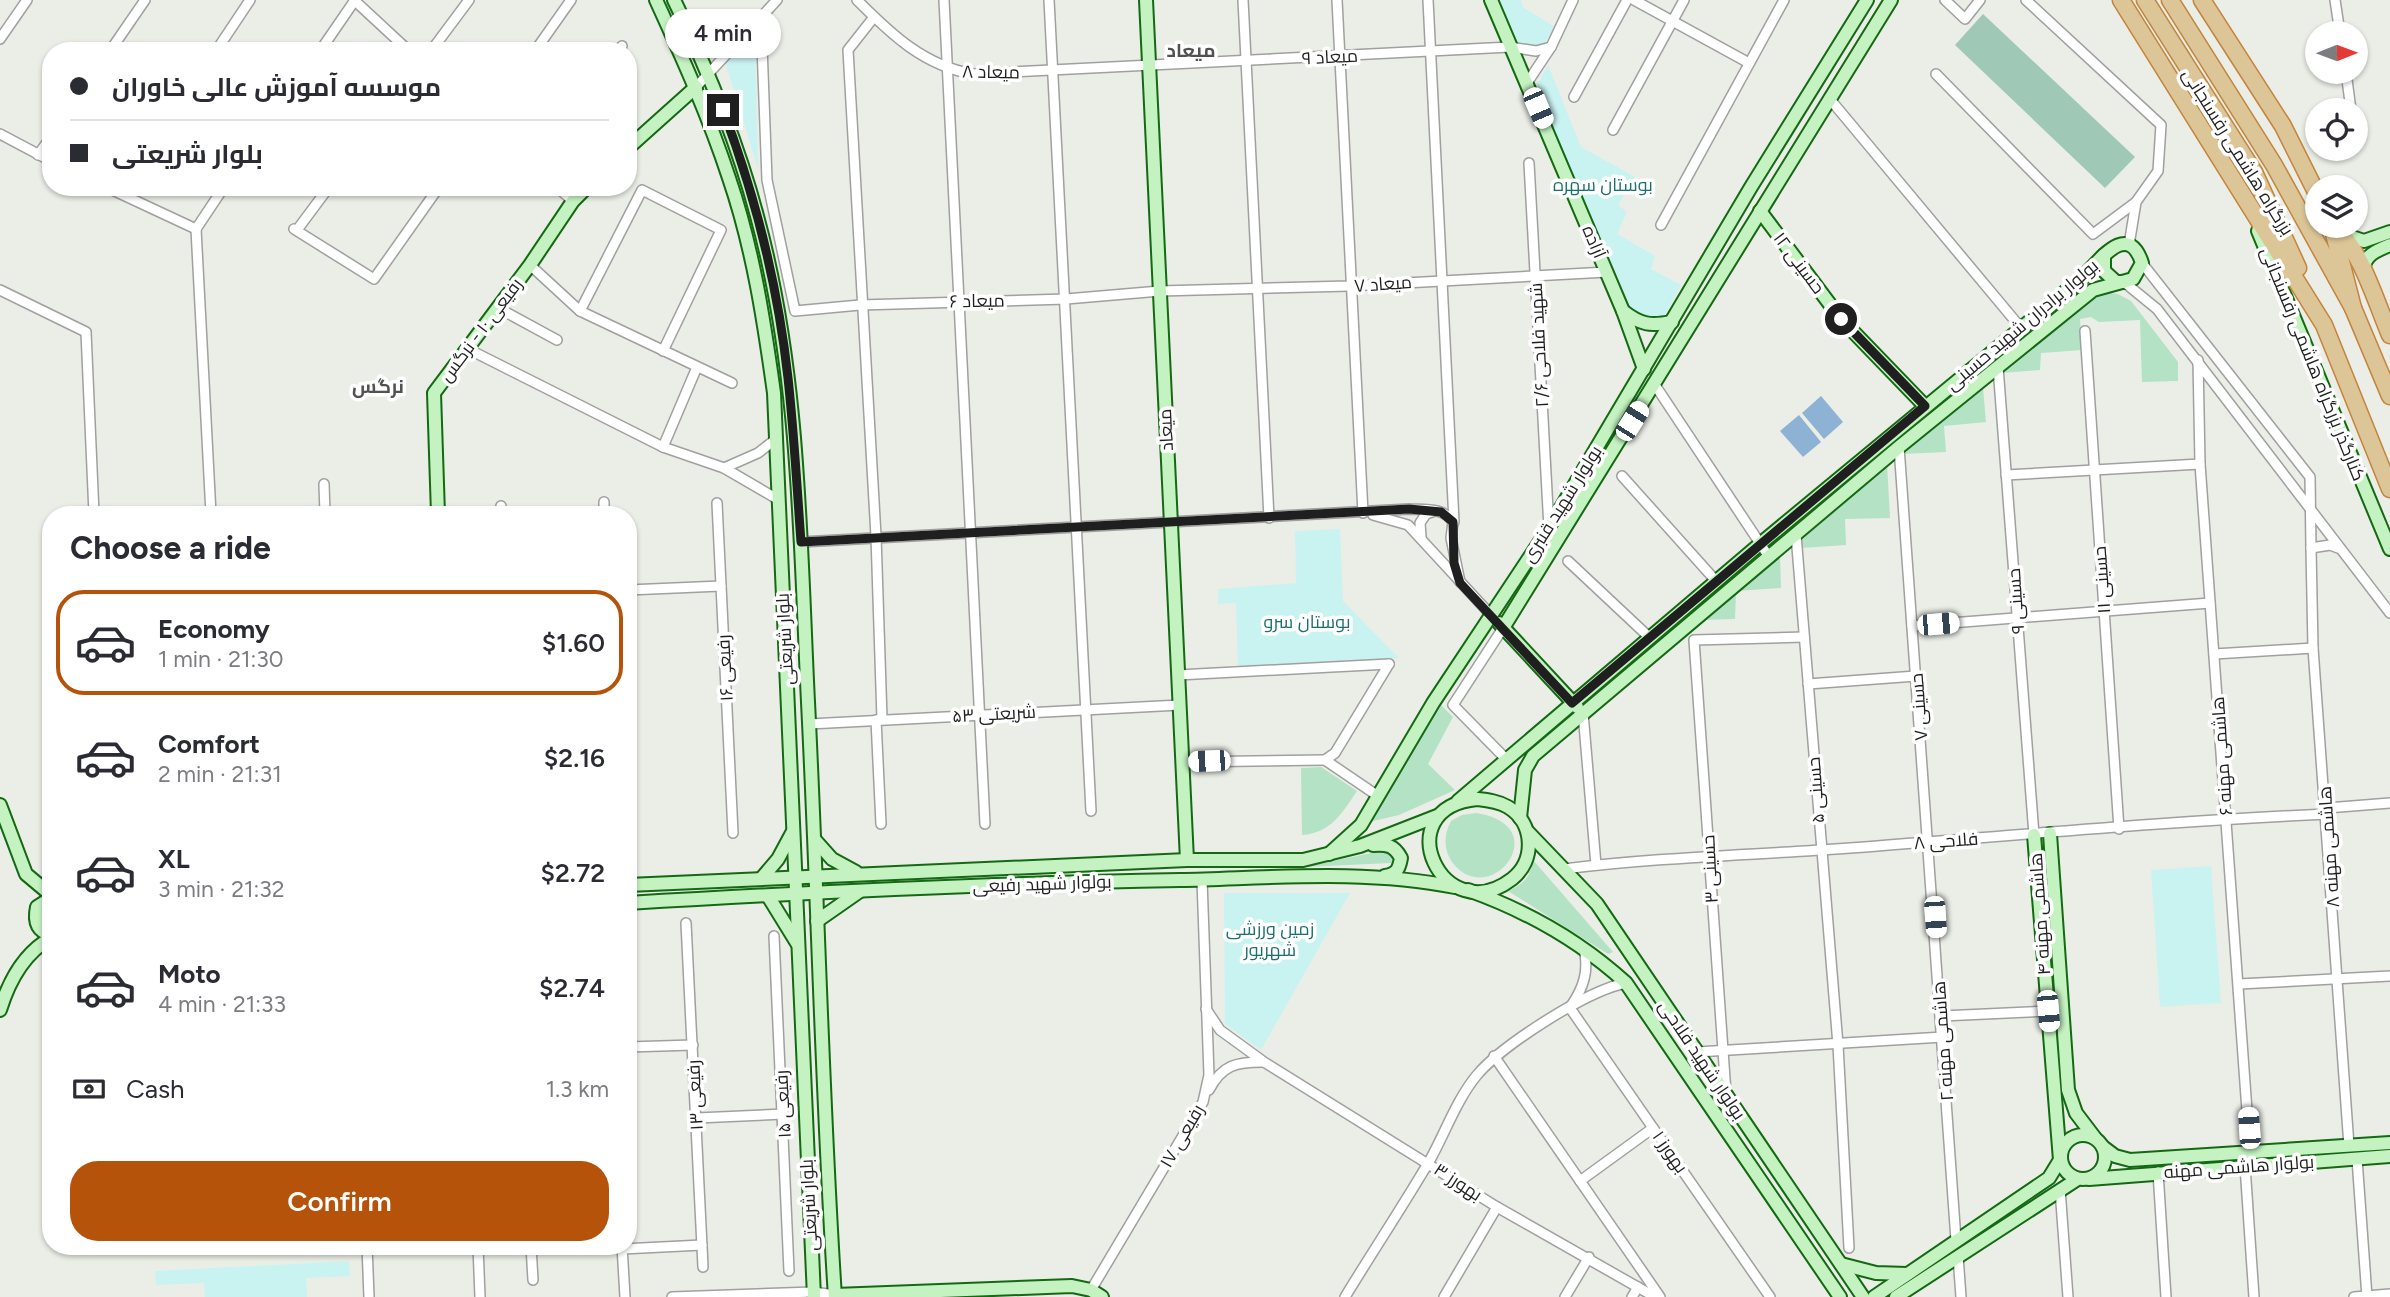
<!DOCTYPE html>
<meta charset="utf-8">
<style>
body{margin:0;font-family:Figtree,Cairo,sans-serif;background:#f2f2f3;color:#2b2b33;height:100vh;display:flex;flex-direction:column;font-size:26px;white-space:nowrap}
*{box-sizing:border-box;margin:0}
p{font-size:23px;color:#7c7c81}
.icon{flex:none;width:38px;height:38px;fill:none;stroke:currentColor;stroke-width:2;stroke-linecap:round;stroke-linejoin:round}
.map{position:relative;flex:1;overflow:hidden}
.drawer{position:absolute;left:42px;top:506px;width:595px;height:749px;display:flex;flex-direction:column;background:#fff;border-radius:28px;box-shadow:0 2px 5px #0004}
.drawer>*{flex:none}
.hud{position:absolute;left:42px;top:42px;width:595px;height:154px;border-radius:28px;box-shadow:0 2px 5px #0004;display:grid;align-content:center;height:154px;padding:0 28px;background:#fff}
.needle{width:46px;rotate:89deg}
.tools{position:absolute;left:2305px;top:21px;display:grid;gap:14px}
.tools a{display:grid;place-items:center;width:63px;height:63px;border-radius:50%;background:#fff;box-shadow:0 2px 5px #0004;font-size:35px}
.end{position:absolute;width:32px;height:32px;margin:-16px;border:9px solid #1f1f1f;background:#fff;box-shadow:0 0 0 4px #fff}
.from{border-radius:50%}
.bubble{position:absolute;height:49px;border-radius:24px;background:#fff;box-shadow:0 2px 5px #0004;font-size:23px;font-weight:600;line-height:49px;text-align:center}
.car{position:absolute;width:21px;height:42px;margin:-21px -10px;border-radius:9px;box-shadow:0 0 5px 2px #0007;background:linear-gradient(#fff 24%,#345 0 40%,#fff 0 76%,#345 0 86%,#fff 0)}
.hud b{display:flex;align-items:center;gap:24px;height:66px;font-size:26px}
.hud b+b{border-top:2px solid #e1e1e2}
.hud i{width:18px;height:18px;background:#2b2b33}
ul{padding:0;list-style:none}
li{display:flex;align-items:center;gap:21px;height:105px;margin:0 14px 10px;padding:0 14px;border:4px solid transparent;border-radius:28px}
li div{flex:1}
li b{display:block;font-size:26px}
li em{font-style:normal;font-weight:600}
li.current{border-color:#b45309}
li>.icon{width:63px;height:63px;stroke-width:1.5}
h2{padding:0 28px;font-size:32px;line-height:84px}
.pay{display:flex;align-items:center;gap:18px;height:77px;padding:0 28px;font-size:26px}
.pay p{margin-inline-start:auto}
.primary-button{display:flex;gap:14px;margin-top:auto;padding:14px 28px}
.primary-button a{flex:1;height:80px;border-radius:28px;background:#b45309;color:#fff;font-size:28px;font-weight:600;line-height:80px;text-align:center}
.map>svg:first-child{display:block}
</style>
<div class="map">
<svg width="2390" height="1297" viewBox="0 0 2390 1297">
<rect width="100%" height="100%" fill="#eaeee6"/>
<g fill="#b3e2c5">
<polygon points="2104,292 2118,294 2131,301 2178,362 2178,381 2142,382 2140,320 2099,322 2091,317 2080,319 2082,350 2041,353 2040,370 2001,373 2001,369 2087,297"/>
<polygon points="1983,388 1986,422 1944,426 1946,452 1901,454"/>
<polygon points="1887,464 1890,518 1845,519 1846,545 1801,548 1801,538"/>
<polygon points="1780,555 1781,588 1736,591 1735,619 1700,620"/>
<polygon points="1440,704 1453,717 1428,764 1455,790 1399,815 1369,822"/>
<path d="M1321,767l36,24c-15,22 -26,42 -55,44l-1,-67z"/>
<path d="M1476,813c82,13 13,99 -24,49 -9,-13 -8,-28 -1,-41l11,-6z"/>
<polygon points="1390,849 1395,852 1395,862 1390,863 1305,867"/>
<path d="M1533,860l80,92 -5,2 -100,-63c16,-7 22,-13 25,-31z"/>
</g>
<polygon fill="#a0c8b7" points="1983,14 2135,157 2105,188 1955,45"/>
<g fill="#c9f3f1">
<polygon points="1500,0 1521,0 1523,7 1555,27 1543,46 1531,48 1518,44"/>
<polygon points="755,35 758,168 725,62"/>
<polygon points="1548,65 1581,147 1635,177 1618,205 1627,212 1617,234 1655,256 1651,269 1681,285 1662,320 1635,317 1535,89"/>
<polygon points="1340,529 1343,601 1399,658 1238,668 1236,603 1218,604 1218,589 1296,583 1295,531"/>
<polygon points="2211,866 2221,1003 2160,1007 2151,870"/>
<polygon points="1224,893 1350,893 1261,1050 1225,1024"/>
<polygon points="349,1261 350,1276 306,1278 307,1297 205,1297 204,1283 156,1285 155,1271"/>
</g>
<g fill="#8eb2d4">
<polygon points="1821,396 1843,422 1824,439 1802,413"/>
<polygon points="1799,415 1821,442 1803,457 1780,431"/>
</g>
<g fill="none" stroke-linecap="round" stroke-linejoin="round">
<g stroke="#a0a0a0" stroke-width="12">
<g id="street">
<polyline points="354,0 409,51"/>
<path d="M857,0c34,34 67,66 116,74l537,-27 26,4 15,-4"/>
<polyline points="944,0 985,824"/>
<polyline points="1049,0 1091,811"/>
<polyline points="1243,0 1269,518"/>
<polyline points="1337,0 1363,513"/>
<polyline points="1428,0 1454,522"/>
<polyline points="1634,0 1749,63"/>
<polyline points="1945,0 1965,19 1980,0"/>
<polyline points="2026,0 2161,125 2158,171 2136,202 2129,245"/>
<polyline points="2335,0 2340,33"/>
<polyline points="874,17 848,50 876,536 882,719 876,720 881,824"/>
<polyline points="761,19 767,180 795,311 860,305 1066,299 1160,291 1349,286 1607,272"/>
<polyline points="0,39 27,0"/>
<polyline points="110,51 145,0"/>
<polyline points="216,51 250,0"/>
<polyline points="320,51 355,0"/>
<polyline points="431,51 469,0"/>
<polyline points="535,51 571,0"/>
<polyline points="618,51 622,46"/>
<polyline points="2346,72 2351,110"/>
<polyline points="1936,74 2093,234 2136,202"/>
<polyline points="1527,83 1551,47 1573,0"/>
<polyline points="696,87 777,0"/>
<polyline points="1574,97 1627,0"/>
<polyline points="1829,98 2021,328"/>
<polyline points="1613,130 1684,0"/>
<polyline points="0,134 51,161"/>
<polyline points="2356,140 2356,143"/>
<polyline points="38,155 51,137"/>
<polyline points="1529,163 1549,528"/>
<polyline points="106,187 196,229"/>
<polyline points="557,187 573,201"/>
<polyline points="1661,225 1784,0"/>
<polyline points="196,229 211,514"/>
<polyline points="196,229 224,187"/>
<polyline points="294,229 374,279 439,187"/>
<polyline points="297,230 329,187"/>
<polyline points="2142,263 2310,477 2311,548"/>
<polyline points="530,265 580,311 732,383"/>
<polyline points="2124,282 2157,309 2390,613"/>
<polyline points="0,290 86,332 94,514"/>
<polyline points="498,308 557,340"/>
<polyline points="580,311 642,190 721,230 663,351"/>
<polyline points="2085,331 2119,829"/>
<polyline points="468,349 663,447 724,468 779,500"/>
<polyline points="2198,360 2200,464 2250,1152 2245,1166 2254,1297"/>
<polyline points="1998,367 2034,835"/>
<polyline points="1655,385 1769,557"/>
<polyline points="663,447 697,367"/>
<polyline points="1899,447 1956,1240"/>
<polyline points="724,468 758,453 776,439"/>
<polyline points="2006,475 2200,464"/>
<polyline points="1622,476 1716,581"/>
<polyline points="324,484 325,514"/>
<polyline points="604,502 604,514"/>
<polyline points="717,503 733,833"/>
<polyline points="501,506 502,514"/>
<polyline points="1373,515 1408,525 1491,615"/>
<polyline points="1796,535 1838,1045 1849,1248"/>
<polyline points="1421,537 1420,523 1426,514 1435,511"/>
<path d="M801,542l608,-33c15,1 35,-2 44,13l-2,16 9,44"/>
<polyline points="2338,548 2330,545 2311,548 2313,648 2349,1146"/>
<polyline points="1568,561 1649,637"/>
<polyline points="628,590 721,586"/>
<polyline points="1912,626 2210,603"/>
<polyline points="1503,628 1453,705 1506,759"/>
<polyline points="2214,654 2313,648"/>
<polyline points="1178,675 1389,664"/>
<polyline points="1808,684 1916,676"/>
<polyline points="1583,713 1596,865"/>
<polyline points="809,724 1180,705"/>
<polyline points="1325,760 1335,753 1389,664"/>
<polyline points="1325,760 1378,796"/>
<polyline points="1182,762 1325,760"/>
<polyline points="2327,808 2390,803"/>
<path d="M1564,869c95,-12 191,-14 286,-21 159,-12 318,-27 477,-34"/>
<polyline points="686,923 703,1267"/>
<polyline points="774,936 789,1271"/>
<polyline points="2239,984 2390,976"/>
<path d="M1571,1006c13,-19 18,-35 13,-58"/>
<polyline points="1570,1008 1770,1297"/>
<polyline points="1206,1009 1220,1030 1264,1062 1497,1207 1655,1297"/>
<polyline points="1942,1016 2048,1011"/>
<polyline points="628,1047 693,1045"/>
<polyline points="1697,1052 1943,1037"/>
<polyline points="1494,1056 1660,1297"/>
<path d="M1209,1090c13,-25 27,-28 54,-28"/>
<polyline points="1726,1093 1694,640 1804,637"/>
<polyline points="697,1118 784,1114"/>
<polyline points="2357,1159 2367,1297"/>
<polyline points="2158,1172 2166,1297"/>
<polyline points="1580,1181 1653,1128"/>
<polyline points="2060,1189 2068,1297"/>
<polyline points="367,1246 369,1297"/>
<polyline points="478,1246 480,1297"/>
<polyline points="531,1246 533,1280"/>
<polyline points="622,1246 625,1297"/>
<polyline points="622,1249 702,1245"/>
<polyline points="1958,1256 1961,1297"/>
<polyline points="1091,1290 1203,1102 1209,1075 1202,880"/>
<polyline points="672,1297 813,1292 835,1295"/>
<path d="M1345,1297c28,-46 58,-91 85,-137 15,-27 27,-61 47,-85 25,-30 111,-85 149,-92"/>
<polyline points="1444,1297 1497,1207"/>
<polyline points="1565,1297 1589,1257"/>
<polyline points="1632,1297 1638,1287"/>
<polyline points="2354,1297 2390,1294"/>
</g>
</g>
<g stroke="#146913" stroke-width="16">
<g id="secondary">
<path d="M656,0c27,59 53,117 73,178 24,70 35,143 45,215l40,904"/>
<path d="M674,0c34,70 63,140 83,216 43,157 43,324 51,486 10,198 14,397 27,595"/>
<polyline points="1146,0 1187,860"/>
<polyline points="1491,0 1623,311 1644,369"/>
<polyline points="628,148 696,87"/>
<polyline points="1760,211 1841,319 1925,406"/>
<polyline points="2258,231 2390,549"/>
<polyline points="2343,234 2364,241 2390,232"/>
<polyline points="2104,255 2104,271 2116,282 2124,282"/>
<path d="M2364,272c-2,-16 13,-22 26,-27"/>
<path d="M1623,311c18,14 27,15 49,11"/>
<polyline points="438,514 434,393 530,265 573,201 587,187"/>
<polyline points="1499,623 1577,707"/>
<polyline points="1503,628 1891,0"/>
<path d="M1477,799c10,1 21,2 31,8 26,16 28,53 4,72 -69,53 -127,-71 -35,-80z"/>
<path d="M1458,801l302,-257 323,-267c16,-16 45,-57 59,-14l-9,16 -40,11 -194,157 -366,309 -8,14 -5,48"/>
<polyline points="0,805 26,874 51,895"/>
<polyline points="1528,832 1597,904 1863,1297"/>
<polyline points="2050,834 2068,1090 2076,1113 2095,1138"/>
<polyline points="815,840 832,859 856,872"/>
<path d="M1373,845c14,-1 21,0 28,13 -2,11 -4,16 -16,18"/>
<polyline points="1329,854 1361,825 1433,703 1549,528 1751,187 1867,0"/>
<polyline points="761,879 778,859 792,833"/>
<polyline points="628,885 1187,860 1303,860 1360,846 1437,816"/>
<path d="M1468,890c59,21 112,51 158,93l214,314"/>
<polyline points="768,896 797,943"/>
<path d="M51,898l-14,9c-3,14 0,24 14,28"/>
<path d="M628,903c184,-11 368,-20 552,-23 92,-2 184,-11 275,7"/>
<polyline points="817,921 860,891"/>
<path d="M0,1010c9,-29 24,-57 51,-72"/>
<circle cx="2083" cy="1157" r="22"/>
<polyline points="2103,1147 2115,1156 2130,1160 2390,1143"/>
<polyline points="2089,1179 2390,1156"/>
<polyline points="1841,1264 1876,1273 1907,1274"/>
<polyline points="835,1295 1072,1286 1091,1290 1102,1297"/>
<polyline points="1874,1297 2049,1178 2060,1160 2034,835"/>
<polyline points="1896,1297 2076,1180"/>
</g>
</g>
<g stroke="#c5843b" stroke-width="19">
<g id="highway">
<polyline points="2121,0 2324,325 2390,489"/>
<polyline points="2145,0 2254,172 2298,268"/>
<polyline points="2170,0 2274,165 2353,308"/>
<polyline points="2202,0 2283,126 2317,194"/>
<polyline points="2332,226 2353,308 2390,396"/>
<path d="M2335,226c27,28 40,73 55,109"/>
</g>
</g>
<use href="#street" stroke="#fff" stroke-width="9"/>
<use href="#secondary" stroke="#c5f2c1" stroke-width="12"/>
<use href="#highway" stroke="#dcc698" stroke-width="16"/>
</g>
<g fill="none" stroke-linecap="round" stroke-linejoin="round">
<path stroke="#1f1f1f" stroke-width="9" d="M723,110c32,85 55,177 65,268 6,55 9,110 13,164l608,-33 32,3 12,10 1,41 6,20 112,120 353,-297 -84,-87"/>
</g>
<g text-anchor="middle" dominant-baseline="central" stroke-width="7" stroke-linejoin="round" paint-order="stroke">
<g font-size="18" fill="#1f1f1f" stroke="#fff">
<text transform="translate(1330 57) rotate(-3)">میعاد ۹</text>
<text transform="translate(991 72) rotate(1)">میعاد ۸</text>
<text transform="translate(2238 152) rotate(58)">بزرگراه هاشمی رفسنجانی</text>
<text transform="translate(1594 242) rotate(67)">آزاده</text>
<text transform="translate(1799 263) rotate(53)">حسینی ۱۲</text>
<text transform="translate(1383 284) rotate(-4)">میعاد ۷</text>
<text transform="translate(977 301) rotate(-1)">میعاد ۶</text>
<text transform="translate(2022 325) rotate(-40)">بولوار برادران شهید حسینی</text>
<text transform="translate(481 330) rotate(-53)">رفیعی ۱۰ - نرگس</text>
<text transform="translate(1539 345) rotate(-93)">شهید فلاحی ۲/۶</text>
<text transform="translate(2313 364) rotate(68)">کنارگذر بزرگراه هاشمی رفسنجانی</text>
<text transform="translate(1166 430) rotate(-93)">میعاد</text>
<text transform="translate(1562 504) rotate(-58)">بولوار شهید قنبری</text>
<text transform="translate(2102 580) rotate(-94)">حسینی ۱۱</text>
<text transform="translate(2016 601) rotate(-94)">حسینی ۹</text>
<text transform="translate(785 639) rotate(-93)">بلوار شریعتی</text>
<text transform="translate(725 668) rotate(-93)">رفیعی ۱۶</text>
<text transform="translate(1919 707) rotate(-94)">حسینی ۷</text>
<text transform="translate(994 714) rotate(-3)">شریعتی ۵۳</text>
<text transform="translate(2222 756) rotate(-94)">هاشمی مهنه ۶</text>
<text transform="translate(1816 790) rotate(-94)">حسینی ۵</text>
<text transform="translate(1946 841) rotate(-4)">فلاحی ۸</text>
<text transform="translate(2329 847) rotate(-94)">هاشمی مهنه ۸</text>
<text transform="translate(1710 869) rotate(-93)">حسینی ۳</text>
<text transform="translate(1042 884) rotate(-2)">بولوار شهید رفیعی</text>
<text transform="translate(2040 914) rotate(-94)">هاشمی مهنه ۴</text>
<text transform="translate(1943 1041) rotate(-94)">هاشمی مهنه ۲</text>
<text transform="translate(1702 1060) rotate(56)">بولوار شهید فلاحی</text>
<text transform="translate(695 1095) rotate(-93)">رفیعی ۱۳</text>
<text transform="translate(783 1104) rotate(-93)">رفیعی ۱۵</text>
<text transform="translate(1182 1136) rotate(-60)">رفیعی ۱۷</text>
<text transform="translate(1670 1152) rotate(55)">بهورز ۱</text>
<text transform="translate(2239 1167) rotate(-4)">بولوار هاشمی مهنه</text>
<text transform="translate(1458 1182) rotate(33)">بهورز ۳</text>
<text transform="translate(809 1205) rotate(-93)">بلوار شریعتی</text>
</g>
<g font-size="18" fill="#19706c" stroke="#fff">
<text x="1603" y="185">بوستان سهره</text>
<text x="1307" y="622">بوستان سرو</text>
<text x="1270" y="929">زمین ورزشی<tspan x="1270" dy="21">شهریور</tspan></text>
</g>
<g font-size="19" font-weight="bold" fill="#525252" stroke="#fff">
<text x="1191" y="50">میعاد</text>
<text x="378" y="386">نرگس</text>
</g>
</g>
</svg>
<div class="tools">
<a><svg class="needle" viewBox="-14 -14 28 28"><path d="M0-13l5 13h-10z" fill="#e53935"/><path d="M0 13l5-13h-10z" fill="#7c7c81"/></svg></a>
<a><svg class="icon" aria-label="locate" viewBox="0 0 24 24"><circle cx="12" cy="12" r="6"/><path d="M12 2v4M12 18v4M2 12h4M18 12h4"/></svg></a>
<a><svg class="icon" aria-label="layers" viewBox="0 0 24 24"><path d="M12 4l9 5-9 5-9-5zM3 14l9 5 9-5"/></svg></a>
</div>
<i class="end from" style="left:1841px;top:319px"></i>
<i class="end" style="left:723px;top:110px"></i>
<div class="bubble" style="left:665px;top:9px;width:116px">4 min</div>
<i class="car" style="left:1538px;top:108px;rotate:157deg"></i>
<i class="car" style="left:1632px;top:421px;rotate:32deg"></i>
<i class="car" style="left:1938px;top:624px;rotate:85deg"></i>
<i class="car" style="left:1209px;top:761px;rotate:268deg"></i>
<i class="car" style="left:1935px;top:917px;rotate:176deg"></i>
<i class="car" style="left:2048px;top:1011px;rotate:175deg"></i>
<i class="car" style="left:2249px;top:1128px;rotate:356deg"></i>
<div class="hud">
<b><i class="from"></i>موسسه آموزش عالی خاوران</b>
<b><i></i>بلوار شریعتی</b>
</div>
<section class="drawer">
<h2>Choose a ride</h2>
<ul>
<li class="current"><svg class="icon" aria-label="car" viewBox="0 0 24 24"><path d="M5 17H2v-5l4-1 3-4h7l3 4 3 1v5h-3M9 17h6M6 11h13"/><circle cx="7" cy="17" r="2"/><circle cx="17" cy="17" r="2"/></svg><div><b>Economy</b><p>1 min · 21:30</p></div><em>$1.60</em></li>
<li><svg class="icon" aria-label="car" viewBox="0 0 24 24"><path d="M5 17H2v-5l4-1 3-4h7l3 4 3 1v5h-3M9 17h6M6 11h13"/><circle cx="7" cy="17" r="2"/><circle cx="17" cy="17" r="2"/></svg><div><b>Comfort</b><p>2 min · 21:31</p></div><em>$2.16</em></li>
<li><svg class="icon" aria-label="car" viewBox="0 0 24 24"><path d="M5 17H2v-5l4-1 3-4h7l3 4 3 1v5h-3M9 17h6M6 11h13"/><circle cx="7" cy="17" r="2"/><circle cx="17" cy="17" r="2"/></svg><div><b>XL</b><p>3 min · 21:32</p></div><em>$2.72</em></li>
<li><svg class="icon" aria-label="car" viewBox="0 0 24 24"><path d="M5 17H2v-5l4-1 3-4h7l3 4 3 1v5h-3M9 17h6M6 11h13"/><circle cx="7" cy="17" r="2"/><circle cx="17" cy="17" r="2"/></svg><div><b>Moto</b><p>4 min · 21:33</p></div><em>$2.74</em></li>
</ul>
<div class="pay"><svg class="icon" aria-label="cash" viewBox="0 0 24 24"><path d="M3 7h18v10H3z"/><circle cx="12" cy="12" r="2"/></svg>Cash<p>1.3 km</p></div>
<div class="primary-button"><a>Confirm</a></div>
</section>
</div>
